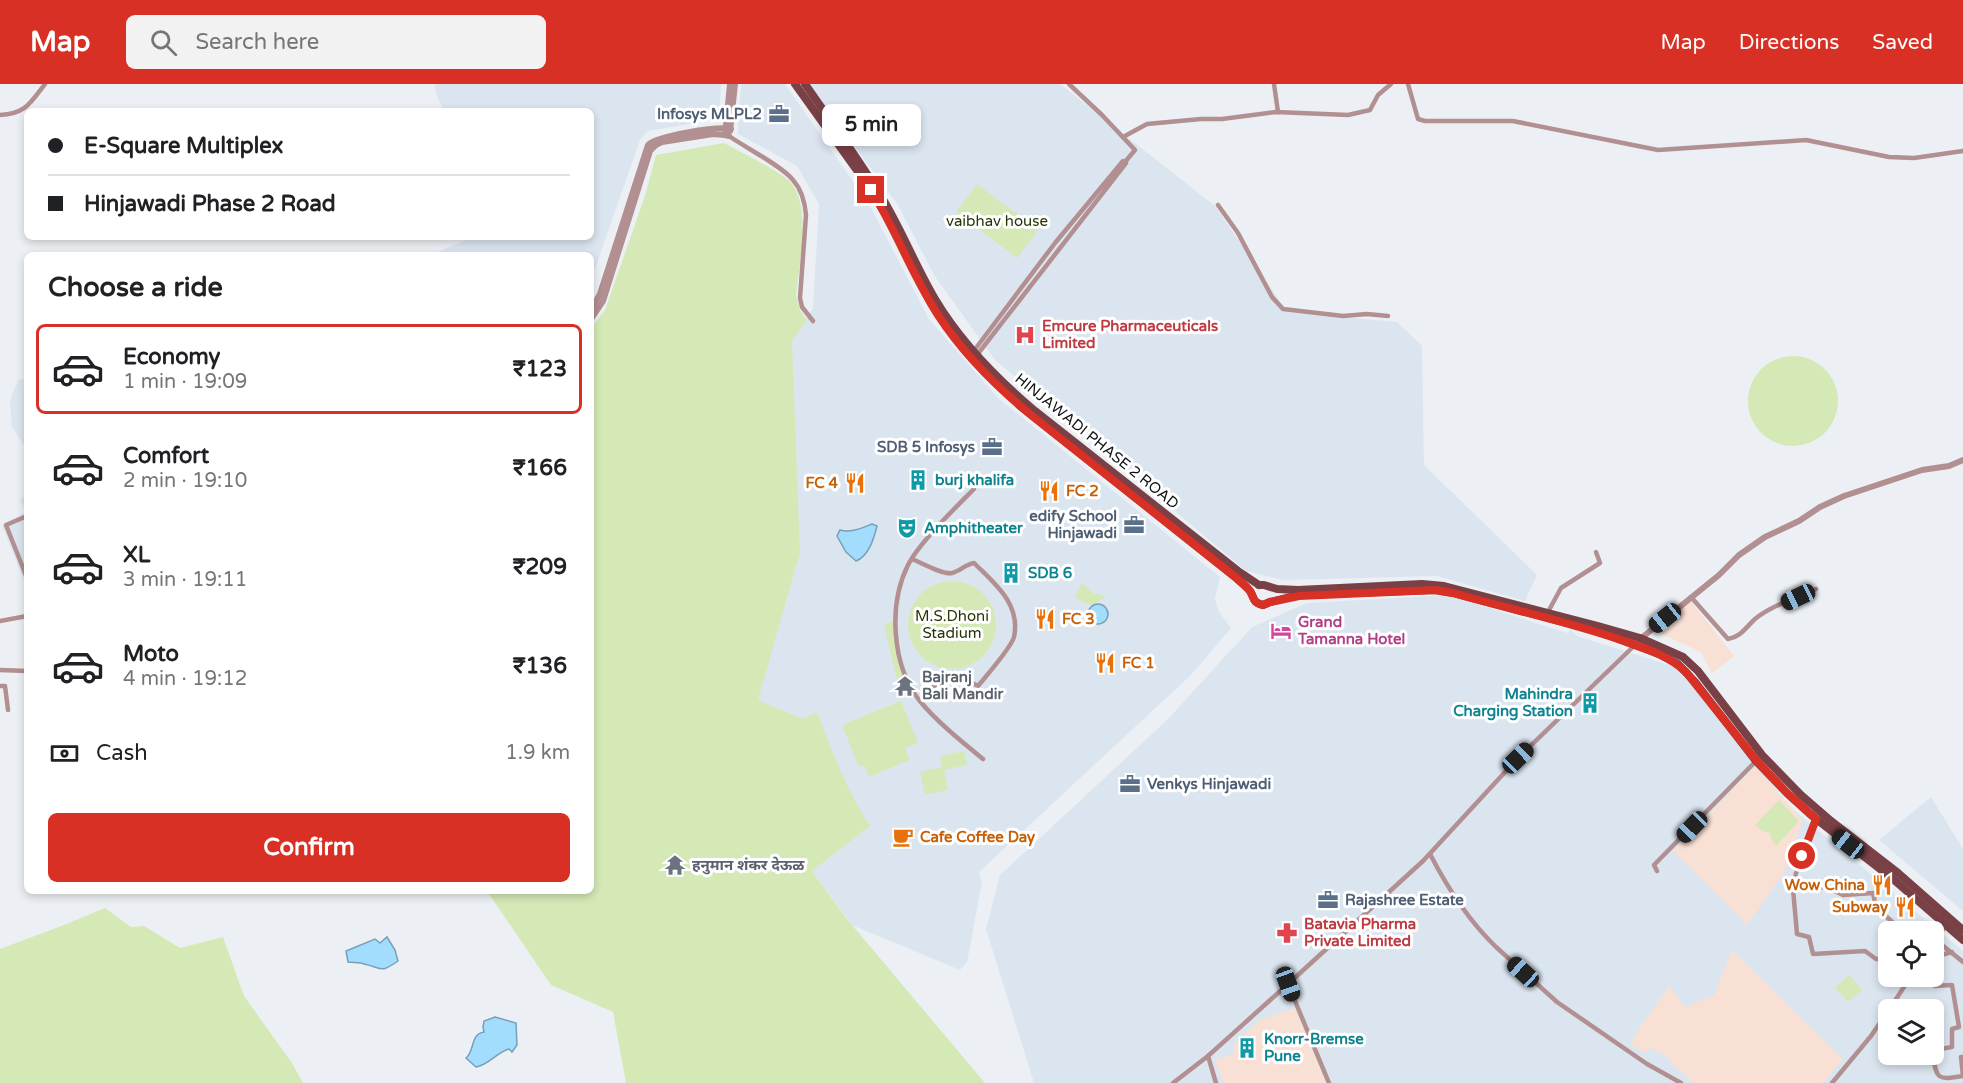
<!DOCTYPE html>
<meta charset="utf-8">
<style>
body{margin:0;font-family:"Varela Round","Noto Sans Devanagari",sans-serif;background:#f2f2f2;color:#202124;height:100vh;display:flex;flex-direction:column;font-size:22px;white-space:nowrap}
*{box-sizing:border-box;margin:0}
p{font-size:20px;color:#757577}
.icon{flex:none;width:33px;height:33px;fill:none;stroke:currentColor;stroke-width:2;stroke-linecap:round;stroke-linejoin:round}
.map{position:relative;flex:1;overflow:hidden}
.side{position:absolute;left:24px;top:168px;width:570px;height:642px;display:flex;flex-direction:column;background:#fff;border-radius:9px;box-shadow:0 3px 9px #0003}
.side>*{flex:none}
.hud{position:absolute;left:24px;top:24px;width:570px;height:132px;border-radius:9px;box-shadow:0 3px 9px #0003;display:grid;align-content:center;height:132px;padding:0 24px;background:#fff}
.fabs{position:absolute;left:1878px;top:837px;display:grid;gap:12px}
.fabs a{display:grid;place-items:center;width:66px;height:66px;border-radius:9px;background:#fff;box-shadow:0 3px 9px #0003;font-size:30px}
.end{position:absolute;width:27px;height:27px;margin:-14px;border:8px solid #d93025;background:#fff;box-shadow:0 0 0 3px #fff}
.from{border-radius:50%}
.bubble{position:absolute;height:42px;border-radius:9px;background:#fff;box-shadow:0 3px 9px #0003;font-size:20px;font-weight:800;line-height:42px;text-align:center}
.car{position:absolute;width:18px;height:36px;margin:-18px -9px;border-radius:8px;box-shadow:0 0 4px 2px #0007;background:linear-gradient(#222 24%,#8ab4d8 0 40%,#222 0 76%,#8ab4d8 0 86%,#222 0)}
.hud b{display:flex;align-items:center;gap:21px;height:57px;font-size:22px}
.hud b+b{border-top:2px solid #e0e0e0}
.hud i{width:15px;height:15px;background:#202124}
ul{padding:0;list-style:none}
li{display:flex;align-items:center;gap:18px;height:90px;margin:0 12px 9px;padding:0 12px;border:3px solid transparent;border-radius:9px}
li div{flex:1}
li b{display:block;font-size:22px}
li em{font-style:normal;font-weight:800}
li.current{border-color:#d93025}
li>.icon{width:54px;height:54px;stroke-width:1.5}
h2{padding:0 24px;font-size:27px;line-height:72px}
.pay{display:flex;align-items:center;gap:15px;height:66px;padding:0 24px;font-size:22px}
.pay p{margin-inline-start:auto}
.primary-button{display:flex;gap:12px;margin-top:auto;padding:12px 24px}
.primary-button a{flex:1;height:69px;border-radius:9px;background:#d93025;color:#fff;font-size:24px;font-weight:800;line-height:69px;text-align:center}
header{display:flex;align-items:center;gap:36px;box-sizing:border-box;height:84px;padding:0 30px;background:#d93025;color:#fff}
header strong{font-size:28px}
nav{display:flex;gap:33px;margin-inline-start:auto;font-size:21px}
.search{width:420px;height:54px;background:#f2f2f2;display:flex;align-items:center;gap:15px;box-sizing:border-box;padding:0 21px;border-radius:9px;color:#757577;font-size:22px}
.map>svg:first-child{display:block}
</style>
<header>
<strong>Map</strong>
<div class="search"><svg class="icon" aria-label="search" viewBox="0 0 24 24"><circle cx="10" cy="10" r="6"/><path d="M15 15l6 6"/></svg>Search here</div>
<nav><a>Map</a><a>Directions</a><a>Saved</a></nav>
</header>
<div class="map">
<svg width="1963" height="999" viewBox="0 0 1963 999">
<rect width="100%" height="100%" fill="#ecf0f4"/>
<g fill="#dbe5ef" fill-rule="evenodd">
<polygon points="435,0 721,0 719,35 648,47 640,56 591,196 591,171 430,171 474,153 591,153 591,27 444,27 436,10"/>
<polygon points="741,0 785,0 869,120 929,235 998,314 1220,493 1215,515 1219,528 1231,544 1190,592 979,788 982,798 967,878 960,886 852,841 788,754 751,687 789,257 813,224 819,120 797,82 738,50"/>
<polygon points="808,0 1060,0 1216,123 1287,228 1397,238 1422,262 1424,381 1537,491 1525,517 1437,492 1284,496 1246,487 995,276 934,191 898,121"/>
<polygon points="27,294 27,366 12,343 10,316 18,296"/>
<polygon points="27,411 27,505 2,441 26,428 20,415"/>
<path d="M1449,511l118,38 4,-3 6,6 105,33 107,137 174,145v132h-929l-48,-154 14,-54 168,-156 84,-92 55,-24zM1888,848h46v44h-46zM1888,926h46v44h-46z"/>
<polygon points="1931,713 1963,765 1963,827 1879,756"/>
</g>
<g fill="#f8e0d5">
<polygon points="1690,516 1734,572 1712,589 1701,568 1653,546"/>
<polygon points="1755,683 1803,736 1784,789 1747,841 1673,767"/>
<polygon points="1732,866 1843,975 1823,999 1695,999 1687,995 1687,992 1671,980 1672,977 1660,968 1658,969 1650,963 1644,969 1630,960 1641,942 1669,902 1685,923 1714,911"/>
<polygon points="1295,924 1326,999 1224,999 1215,977 1235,969 1233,962 1258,937"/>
</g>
<g fill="#d4e9b6">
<path d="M724,59c14,8 58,29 67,40 21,25 8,82 5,113l4,14 7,10 -15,21 8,211 -42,148 45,19 14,-7c15,40 30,78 53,114l-58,45 35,48 138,164h-359l-13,-71 -62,-27 -64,-94h104v-562l14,-19 40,-114 11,-41z"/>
<polygon points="977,100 1038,146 1017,174 956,128"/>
<circle cx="1793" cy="317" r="45"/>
<circle cx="952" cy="541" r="44"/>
<polygon points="1082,499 1093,509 1106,512 1093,521 1083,518 1075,513"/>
<polygon points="896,536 899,573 911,604 900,608 884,541"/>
<polygon points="901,617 918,659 905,664 910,676 869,693 864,681 859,683 842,641"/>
<polygon points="964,667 967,681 944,686 948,706 925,711 920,688 942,683 940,672"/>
<polygon points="1779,716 1799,737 1776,762 1772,756 1770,749 1762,747 1755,741"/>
<polygon points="105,824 131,843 144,842 180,864 223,853 244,912 292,979 303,999 0,999 0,865 64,841"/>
<polygon points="1849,891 1862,906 1848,918 1835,903"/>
</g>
<g fill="#a3ddfe" stroke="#77a0b8" stroke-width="1.5">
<path d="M872,440l5,2c-3,12 -8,30 -21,35l-10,-9 -9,-16 3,-6c11,3 22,-2 32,-6z"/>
<circle cx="1098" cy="530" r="10"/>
<path d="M387,853l8,13 3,11c-19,13 -15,7 -34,3 -5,-2 -11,-1 -16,-2l-2,-11 29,-12 5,4z"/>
<path d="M495,933l21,6 1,22 -5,7 -3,-3c-12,3 -20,16 -33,18l-10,-9c9,-7 4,-24 18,-26l-1,-5 1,-6z"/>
</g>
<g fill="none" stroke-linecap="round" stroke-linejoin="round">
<g stroke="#b28f91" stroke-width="4.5">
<polyline points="1069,0 1102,31 1135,66 1125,78"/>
<polyline points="1274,0 1278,28"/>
<polyline points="1408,0 1418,35 1425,37 1513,37 1658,66 1806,56 1889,73 1914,74 1963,67"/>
<path d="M0,31c26,-1 31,-13 45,-31"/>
<path d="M729,52c17,12 53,30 64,44 9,10 12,23 13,35l-6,83 2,9 11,14"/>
<polyline points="1123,53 1147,40 1201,35 1222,35 1276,28 1348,31 1370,26 1378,11 1391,0"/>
<polyline points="1218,121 1238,149 1272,213 1283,225 1343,232 1367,230 1388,232"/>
<polyline points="973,268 1055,159 1123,77 1126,79 977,271"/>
<path d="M974,405c-19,19 -55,54 -66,76 -20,40 -16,100 11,135 17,21 43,42 64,59"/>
<polyline points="27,432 6,441 27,494"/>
<path d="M912,475c10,4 31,16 40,14 8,-2 14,-9 22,-10 21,21 47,41 40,74 -3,11 -28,39 -36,49l-25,-13 -10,4 -23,24"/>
<path d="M1691,513l37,42c13,-2 18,-12 27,-20 17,-14 42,-21 61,-30"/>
<polyline points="1548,528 1561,504 1600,479 1596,468"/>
<polyline points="0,537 27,532"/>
<polyline points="0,586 27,587"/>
<polyline points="0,602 5,602 8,626"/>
<polyline points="1817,735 1796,789 1793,805 1797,850 1809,853 1813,870 1865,867 1876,875 1888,875"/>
<path d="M1430,770c17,33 39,67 66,93l61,55 90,62 34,19"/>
<polyline points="1657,787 1654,781 1756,677"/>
<polyline points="1793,805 1826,803 1843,811 1873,809 1876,823 1903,848"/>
<polyline points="1934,860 1947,839"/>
<polyline points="1942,861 1963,878"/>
<polyline points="1934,873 1952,868"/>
<polyline points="1918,892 1935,902 1952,901 1959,943 1952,945 1952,963 1934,966"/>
<polyline points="1288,900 1329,999"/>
<polyline points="1889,926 1911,892"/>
<path d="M1933,970c3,26 5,26 30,22l-2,-19h2"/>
<polyline points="1208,972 1216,999"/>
<polyline points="1173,999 1208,972 1288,900 1423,777 1518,674 1635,561"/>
<polyline points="1832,999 1871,952 1888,927"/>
</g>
<g stroke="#b28f91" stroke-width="6">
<polyline points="730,47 735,0"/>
<polyline points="729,52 725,51 730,0"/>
<path d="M591,226l9,-16 48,-149c9,-9 69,-19 83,-16"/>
<polyline points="591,235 603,217 650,67 656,61 662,58 713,50 725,51"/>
<polyline points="1639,556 1719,491 1739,471 1765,453 1799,437 1820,423 1844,412 1922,386 1949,382 1963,376"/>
</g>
<g stroke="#794046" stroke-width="8">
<path d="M795,0l76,106 19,32 41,81 16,24 23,28 49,50 215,171c5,5 12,10 16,15 5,7 2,12 13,14l7,-3 29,-7 136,-5 18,3 144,38 62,23 19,10 17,18 61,79 31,32 23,21 83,65 70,61"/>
<path d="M805,0c27,39 55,77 79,117 19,32 32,66 51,98 25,42 62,80 100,112l203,160 21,14"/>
<polyline points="1259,501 1264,501 1277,505 1298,506 1422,500 1444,502 1598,542 1640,554 1683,573 1698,587 1762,671 1801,711 1831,737 1898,789 1963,846"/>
</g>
</g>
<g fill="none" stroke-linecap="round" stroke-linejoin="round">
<path stroke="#d93025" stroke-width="8" d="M871,106c25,40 41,85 67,125 24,37 59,72 93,100l203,161c5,4 12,10 16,15 4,7 3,12 13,14l7,-3 29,-6 136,-6 18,3c56,16 113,28 168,47 23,8 47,15 65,32l70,88 31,33 29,26 -14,37"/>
</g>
<defs>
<g id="office-bare" transform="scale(1.62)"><path d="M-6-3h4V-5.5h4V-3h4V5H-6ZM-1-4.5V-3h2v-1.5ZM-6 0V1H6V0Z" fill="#5c6f8a" stroke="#fff" stroke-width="2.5" paint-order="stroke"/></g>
<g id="hospital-bare" transform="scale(1.62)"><path d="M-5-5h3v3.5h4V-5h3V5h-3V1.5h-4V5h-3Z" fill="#e0444e" stroke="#fff" stroke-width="2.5" paint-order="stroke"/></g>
<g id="building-bare" transform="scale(1.62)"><path d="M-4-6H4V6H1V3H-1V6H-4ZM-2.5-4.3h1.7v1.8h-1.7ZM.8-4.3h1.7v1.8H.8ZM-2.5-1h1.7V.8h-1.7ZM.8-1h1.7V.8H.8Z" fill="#0f9aa8" stroke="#fff" stroke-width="2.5" paint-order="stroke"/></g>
<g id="restaurant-bare" transform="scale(1.62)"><path d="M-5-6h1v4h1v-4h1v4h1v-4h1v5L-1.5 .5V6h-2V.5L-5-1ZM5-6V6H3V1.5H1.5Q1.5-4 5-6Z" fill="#e8710a" stroke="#fff" stroke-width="2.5" paint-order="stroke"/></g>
<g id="theatre-bare" transform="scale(1.62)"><path d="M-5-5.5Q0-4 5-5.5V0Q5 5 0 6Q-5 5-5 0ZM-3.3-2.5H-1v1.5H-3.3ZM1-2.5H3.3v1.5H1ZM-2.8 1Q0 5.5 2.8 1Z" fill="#0f9aa8" stroke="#fff" stroke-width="2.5" paint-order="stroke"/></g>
<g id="hotel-bare" transform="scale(1.62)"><path d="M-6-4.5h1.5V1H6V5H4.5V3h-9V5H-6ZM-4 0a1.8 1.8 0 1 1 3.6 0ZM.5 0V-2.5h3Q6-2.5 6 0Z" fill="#d1479c" stroke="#fff" stroke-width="2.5" paint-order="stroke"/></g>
<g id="temple-bare" transform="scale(1.62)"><path d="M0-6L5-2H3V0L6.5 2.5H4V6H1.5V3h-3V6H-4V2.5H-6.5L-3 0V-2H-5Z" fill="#6b7280" stroke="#fff" stroke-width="2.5" paint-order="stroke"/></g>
<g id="cafe-bare" transform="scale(1.62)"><path d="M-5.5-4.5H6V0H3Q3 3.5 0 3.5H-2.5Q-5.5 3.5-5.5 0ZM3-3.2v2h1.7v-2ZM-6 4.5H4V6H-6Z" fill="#e8710a" stroke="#fff" stroke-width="2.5" paint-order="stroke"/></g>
<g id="pharmacy-bare" transform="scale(1.62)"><path d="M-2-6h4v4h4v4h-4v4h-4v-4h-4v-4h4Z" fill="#e0444e" stroke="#fff" stroke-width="2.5" paint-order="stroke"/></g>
</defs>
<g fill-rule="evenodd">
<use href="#office-bare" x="779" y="30"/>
<use href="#hospital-bare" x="1025" y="251"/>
<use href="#office-bare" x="992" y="363"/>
<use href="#building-bare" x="918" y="396"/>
<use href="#restaurant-bare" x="855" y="399"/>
<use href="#restaurant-bare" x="1049" y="407"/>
<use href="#office-bare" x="1134" y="441"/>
<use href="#theatre-bare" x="907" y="444"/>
<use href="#building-bare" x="1011" y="489"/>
<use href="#restaurant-bare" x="1045" y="535"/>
<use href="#hotel-bare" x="1281" y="547"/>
<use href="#restaurant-bare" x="1105" y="579"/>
<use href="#temple-bare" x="905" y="602"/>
<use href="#building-bare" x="1590" y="619"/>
<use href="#office-bare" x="1130" y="700"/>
<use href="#cafe-bare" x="903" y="753"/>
<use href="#temple-bare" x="675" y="781"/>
<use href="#restaurant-bare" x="1882" y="801"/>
<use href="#office-bare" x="1328" y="816"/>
<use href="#restaurant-bare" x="1905" y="823"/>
<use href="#pharmacy-bare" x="1287" y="849"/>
<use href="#building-bare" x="1247" y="964"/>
</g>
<g text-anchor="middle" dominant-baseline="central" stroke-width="6" stroke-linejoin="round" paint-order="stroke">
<g font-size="15" font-weight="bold" fill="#4e5e75" stroke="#fff" text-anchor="end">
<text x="762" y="30">Infosys MLPL2</text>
<text x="975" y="363">SDB 5 Infosys</text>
<text x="1117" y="432">edify School<tspan x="1117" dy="17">Hinjawadi</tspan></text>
<text x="1147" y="700" text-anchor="start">Venkys Hinjawadi</text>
<text x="1345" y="816" text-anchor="start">Rajashree Estate</text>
</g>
<g font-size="15" fill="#263503" stroke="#fff">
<text x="997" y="137">vaibhav house</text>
<text x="952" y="532">M.S.Dhoni<tspan x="952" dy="17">Stadium</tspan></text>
</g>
<g font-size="15" font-weight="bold" fill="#be3a42" stroke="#fff" text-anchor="start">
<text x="1042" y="242">Emcure Pharmaceuticals<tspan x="1042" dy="17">Limited</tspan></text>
<text x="1304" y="840">Batavia Pharma<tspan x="1304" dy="17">Private Limited</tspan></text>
</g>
<g font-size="15" fill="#101213" stroke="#fff">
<text transform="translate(1097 357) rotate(39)">HINJAWADI PHASE 2 ROAD</text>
</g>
<g font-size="15" font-weight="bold" fill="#0d838f" stroke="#fff" text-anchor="start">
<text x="935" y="396">burj khalifa</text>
<text x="924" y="444">Amphitheater</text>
<text x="1028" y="489">SDB 6</text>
<text x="1573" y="610" text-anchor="end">Mahindra<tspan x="1573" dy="17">Charging Station</tspan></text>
<text x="1264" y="955">Knorr-Bremse<tspan x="1264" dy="17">Pune</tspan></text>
</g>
<g font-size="15" font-weight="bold" fill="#c56008" stroke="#fff" text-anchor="start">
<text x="838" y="399" text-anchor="end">FC 4</text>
<text x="1066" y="407">FC 2</text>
<text x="1062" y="535">FC 3</text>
<text x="1122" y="579">FC 1</text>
<text x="920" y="753">Cafe Coffee Day</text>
<text x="1865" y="801" text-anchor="end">Wow China</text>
<text x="1888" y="823" text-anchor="end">Subway</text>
</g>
<g font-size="15" font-weight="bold" fill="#b23c85" stroke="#fff" text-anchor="start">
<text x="1298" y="538">Grand<tspan x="1298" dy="17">Tamanna Hotel</tspan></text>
</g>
<g font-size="15" font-weight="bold" fill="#5b616d" stroke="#fff" text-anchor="start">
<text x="922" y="593">Bajranj<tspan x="922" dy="17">Bali Mandir</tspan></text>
<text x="692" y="781">हनुमान शंकर देऊळ</text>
</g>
</g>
</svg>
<div class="fabs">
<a><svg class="icon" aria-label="locate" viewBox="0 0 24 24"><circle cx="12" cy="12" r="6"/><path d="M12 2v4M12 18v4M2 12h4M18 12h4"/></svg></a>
<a><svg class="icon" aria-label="layers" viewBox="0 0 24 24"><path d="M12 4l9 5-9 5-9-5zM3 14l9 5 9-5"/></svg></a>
</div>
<i class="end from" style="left:1802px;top:772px"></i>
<i class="end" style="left:871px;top:106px"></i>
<div class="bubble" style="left:822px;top:20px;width:99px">5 min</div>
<i class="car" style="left:1798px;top:513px;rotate:245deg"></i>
<i class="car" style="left:1665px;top:534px;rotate:231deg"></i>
<i class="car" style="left:1518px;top:674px;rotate:46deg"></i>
<i class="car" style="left:1692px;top:743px;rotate:224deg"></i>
<i class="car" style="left:1848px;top:760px;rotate:308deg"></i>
<i class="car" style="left:1523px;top:888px;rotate:312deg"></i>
<i class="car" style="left:1288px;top:900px;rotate:160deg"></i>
<div class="hud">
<b><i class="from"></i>E-Square Multiplex</b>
<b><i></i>Hinjawadi Phase 2 Road</b>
</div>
<section class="side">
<h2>Choose a ride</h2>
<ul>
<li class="current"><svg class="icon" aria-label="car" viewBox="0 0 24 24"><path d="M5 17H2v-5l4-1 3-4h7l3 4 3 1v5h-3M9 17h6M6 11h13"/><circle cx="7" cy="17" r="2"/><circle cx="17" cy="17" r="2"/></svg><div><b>Economy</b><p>1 min · 19:09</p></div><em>₹123</em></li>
<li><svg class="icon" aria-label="car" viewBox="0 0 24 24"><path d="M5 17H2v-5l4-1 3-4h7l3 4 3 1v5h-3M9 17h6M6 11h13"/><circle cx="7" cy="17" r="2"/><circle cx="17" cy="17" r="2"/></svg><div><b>Comfort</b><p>2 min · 19:10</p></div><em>₹166</em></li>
<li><svg class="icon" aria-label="car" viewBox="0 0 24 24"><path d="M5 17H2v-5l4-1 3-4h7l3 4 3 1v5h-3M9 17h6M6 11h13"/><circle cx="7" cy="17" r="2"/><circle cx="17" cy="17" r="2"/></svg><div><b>XL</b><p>3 min · 19:11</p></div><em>₹209</em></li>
<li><svg class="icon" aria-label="car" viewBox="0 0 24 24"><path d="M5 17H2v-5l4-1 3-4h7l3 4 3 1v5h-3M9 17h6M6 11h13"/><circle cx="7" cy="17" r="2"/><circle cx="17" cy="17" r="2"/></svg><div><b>Moto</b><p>4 min · 19:12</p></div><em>₹136</em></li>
</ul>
<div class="pay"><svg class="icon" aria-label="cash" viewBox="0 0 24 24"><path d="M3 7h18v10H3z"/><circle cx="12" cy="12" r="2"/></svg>Cash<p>1.9 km</p></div>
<div class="primary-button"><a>Confirm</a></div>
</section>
</div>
